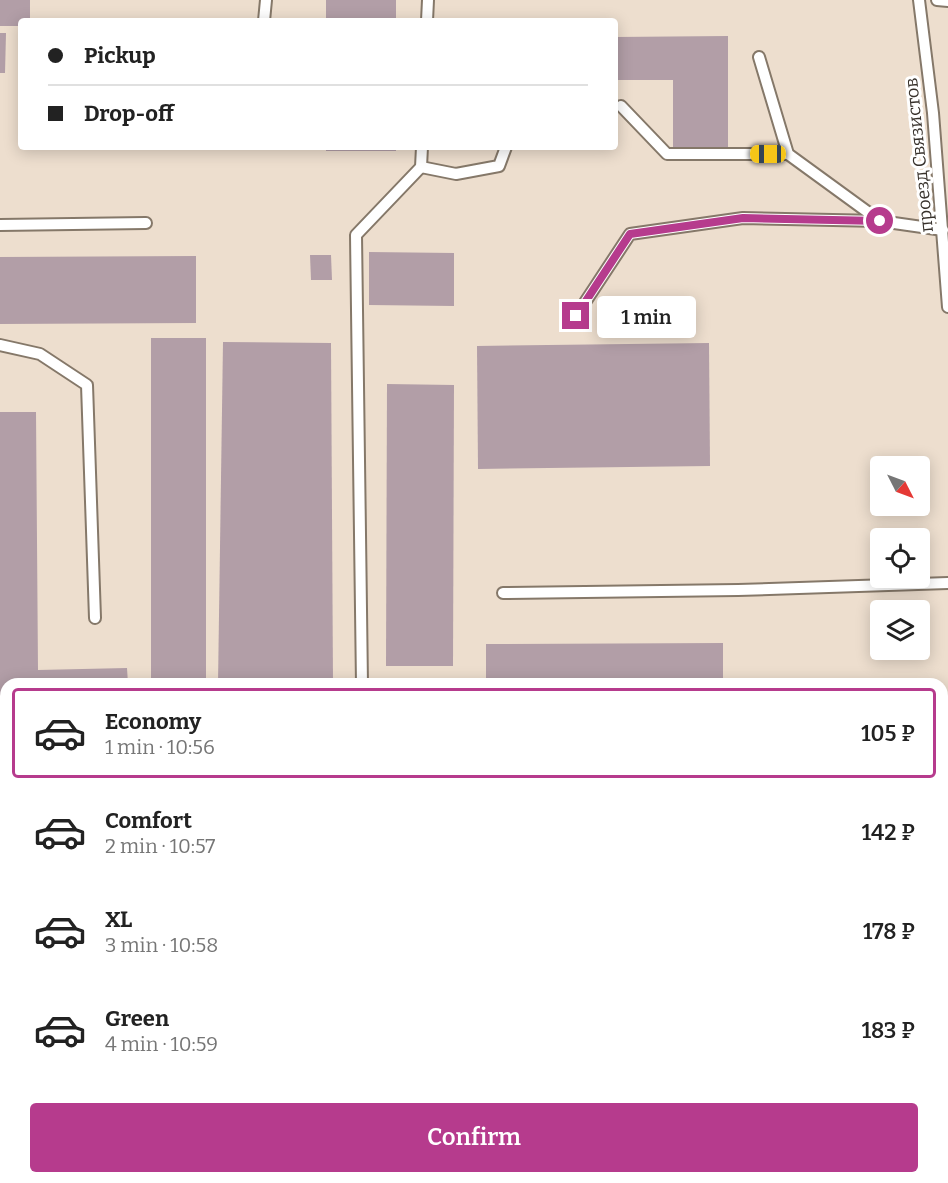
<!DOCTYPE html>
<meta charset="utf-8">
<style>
body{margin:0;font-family:Bitter,serif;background:#f2f2f2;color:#222;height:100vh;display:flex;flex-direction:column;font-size:22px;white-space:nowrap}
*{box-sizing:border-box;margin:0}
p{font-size:20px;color:#767676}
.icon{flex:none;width:33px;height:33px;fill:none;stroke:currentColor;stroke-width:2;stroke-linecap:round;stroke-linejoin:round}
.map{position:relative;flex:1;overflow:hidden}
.sheet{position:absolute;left:0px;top:678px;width:948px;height:506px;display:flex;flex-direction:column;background:#fff;border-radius:18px 18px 0 0;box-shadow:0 3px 15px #0003}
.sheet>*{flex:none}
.banner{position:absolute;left:18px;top:18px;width:600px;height:132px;border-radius:6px;box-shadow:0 3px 15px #0003;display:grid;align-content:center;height:132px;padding:0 30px;background:#fff}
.needle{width:39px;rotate:132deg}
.tools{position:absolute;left:870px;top:456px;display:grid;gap:12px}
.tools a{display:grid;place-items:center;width:60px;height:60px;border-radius:6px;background:#fff;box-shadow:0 3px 15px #0003;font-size:30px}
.end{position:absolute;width:27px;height:27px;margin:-14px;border:8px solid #b63b8d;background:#fff;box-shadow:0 0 0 3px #fff}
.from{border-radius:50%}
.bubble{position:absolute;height:42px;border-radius:6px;background:#fff;box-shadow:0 3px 15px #0003;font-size:20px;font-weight:600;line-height:42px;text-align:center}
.car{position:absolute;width:18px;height:36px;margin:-18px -9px;border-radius:8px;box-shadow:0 0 4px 2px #0007;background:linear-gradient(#f5c518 24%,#345 0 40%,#f5c518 0 76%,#345 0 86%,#f5c518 0)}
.banner b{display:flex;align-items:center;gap:21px;height:57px;font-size:22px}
.banner b+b{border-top:2px solid #e0e0e0}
.banner i{width:15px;height:15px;background:#222}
ul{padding:10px 0 0;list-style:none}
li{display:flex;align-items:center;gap:18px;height:90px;margin:0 12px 9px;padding:0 18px;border:3px solid transparent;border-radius:6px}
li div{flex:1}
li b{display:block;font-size:22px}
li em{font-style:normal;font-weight:600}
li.selected{border-color:#b63b8d}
li>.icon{width:54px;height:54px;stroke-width:1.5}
.action{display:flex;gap:12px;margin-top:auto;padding:12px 30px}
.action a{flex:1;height:69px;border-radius:6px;background:#b63b8d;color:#fff;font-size:24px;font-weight:600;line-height:69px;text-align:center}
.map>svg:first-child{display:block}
</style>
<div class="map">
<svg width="948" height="1183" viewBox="0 0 948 1183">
<rect width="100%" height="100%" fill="#eddece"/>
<g fill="#b29ea7">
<polygon points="0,0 30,0 30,21 21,21 21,26 0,26"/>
<rect x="326" y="0" width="70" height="21"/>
<polygon points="0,33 6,33 5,73 0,73"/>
<polygon points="728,36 728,147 673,147 673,80 615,80 615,37"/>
<rect x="326" y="147" width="70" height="4"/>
<polygon points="369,252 454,253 454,306 369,305"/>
<polygon points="310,255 331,255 332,280 311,280"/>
<polygon points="196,256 196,323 0,324 0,257"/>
<polygon points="151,338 206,338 206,682 151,683"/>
<polygon points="223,342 331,343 333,684 218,684"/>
<polygon points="709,343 710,466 478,469 477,346"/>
<polygon points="387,384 454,385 453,666 386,666"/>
<polygon points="0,412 36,412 38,670 127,668 128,684 6,684 6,738 0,738"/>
<polygon points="723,643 723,684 486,684 486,644"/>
<polygon points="0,796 6,796 6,884 0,882"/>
<rect x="38" y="1178" width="91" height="5"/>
<rect x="265" y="1178" width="124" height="5"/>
<polygon points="688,1178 735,1178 735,1183 689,1183"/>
</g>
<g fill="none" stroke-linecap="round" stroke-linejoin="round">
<g stroke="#857869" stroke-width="14">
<g id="service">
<polyline points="919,0 933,113 948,307"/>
<polyline points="937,0 948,1"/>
<polyline points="264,21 266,0"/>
<polyline points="427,21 428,0"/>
<polyline points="759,57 788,154 880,221"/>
<polyline points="621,106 667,154 788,154"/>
<polyline points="421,167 456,174 499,166 506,147"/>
<polyline points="0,225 146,223"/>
<polyline points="576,316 630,234 743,218 880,221 943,230"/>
<polyline points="0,345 40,354 87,385 95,618"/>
<polyline points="503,593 738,590 948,583"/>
<polyline points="362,684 356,235 421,167 422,147"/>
<polyline points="0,776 6,777"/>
<polyline points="942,967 948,961"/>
<polyline points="0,1034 6,1092"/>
<polyline points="942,1122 948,1118"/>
<polyline points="15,1178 15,1183"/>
<polyline points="164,1178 164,1183"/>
<polyline points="850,1183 859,1178"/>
<polyline points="874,1183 875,1178"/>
</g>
</g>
<use href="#service" stroke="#fff" stroke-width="10"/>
</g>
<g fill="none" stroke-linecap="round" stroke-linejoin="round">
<polyline stroke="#b63b8d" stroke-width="8" points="576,316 630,234 743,218 880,221"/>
</g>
<g text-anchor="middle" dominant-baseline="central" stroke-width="6" stroke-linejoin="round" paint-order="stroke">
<g font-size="18" fill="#37312b" stroke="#fff">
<text transform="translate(919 155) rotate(-96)">проезд Связистов</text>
</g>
</g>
</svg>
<div class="tools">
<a><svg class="needle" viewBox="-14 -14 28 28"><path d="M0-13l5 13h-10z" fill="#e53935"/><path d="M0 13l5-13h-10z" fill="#767676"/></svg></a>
<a><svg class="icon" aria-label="locate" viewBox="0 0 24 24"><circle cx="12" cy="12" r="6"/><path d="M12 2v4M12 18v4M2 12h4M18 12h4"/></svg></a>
<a><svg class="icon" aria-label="layers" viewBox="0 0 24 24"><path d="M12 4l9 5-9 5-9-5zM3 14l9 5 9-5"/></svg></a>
</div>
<i class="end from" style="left:880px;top:221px"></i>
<i class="end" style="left:576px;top:316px"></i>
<div class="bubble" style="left:597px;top:296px;width:99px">1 min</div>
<i class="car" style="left:768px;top:154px;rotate:270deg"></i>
<div class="banner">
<b><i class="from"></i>Pickup</b>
<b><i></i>Drop-off</b>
</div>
<section class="sheet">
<ul>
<li class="selected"><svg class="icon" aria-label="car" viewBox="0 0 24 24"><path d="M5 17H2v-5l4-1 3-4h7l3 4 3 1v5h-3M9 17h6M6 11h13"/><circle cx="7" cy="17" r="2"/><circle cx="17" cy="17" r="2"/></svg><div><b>Economy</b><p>1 min · 10:56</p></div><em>105 ₽</em></li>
<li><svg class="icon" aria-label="car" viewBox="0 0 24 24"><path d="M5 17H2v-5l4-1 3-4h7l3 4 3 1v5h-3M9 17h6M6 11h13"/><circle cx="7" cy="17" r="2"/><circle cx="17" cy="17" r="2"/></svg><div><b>Comfort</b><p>2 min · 10:57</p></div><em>142 ₽</em></li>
<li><svg class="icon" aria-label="car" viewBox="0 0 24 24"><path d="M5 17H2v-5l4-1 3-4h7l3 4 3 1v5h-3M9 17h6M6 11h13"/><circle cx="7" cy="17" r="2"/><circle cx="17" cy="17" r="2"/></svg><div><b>XL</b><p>3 min · 10:58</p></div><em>178 ₽</em></li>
<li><svg class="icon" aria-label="car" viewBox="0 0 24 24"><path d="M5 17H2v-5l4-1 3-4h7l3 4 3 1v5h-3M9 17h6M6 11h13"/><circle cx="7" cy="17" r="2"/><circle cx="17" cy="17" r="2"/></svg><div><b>Green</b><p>4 min · 10:59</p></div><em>183 ₽</em></li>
</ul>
<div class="action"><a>Confirm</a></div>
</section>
</div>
